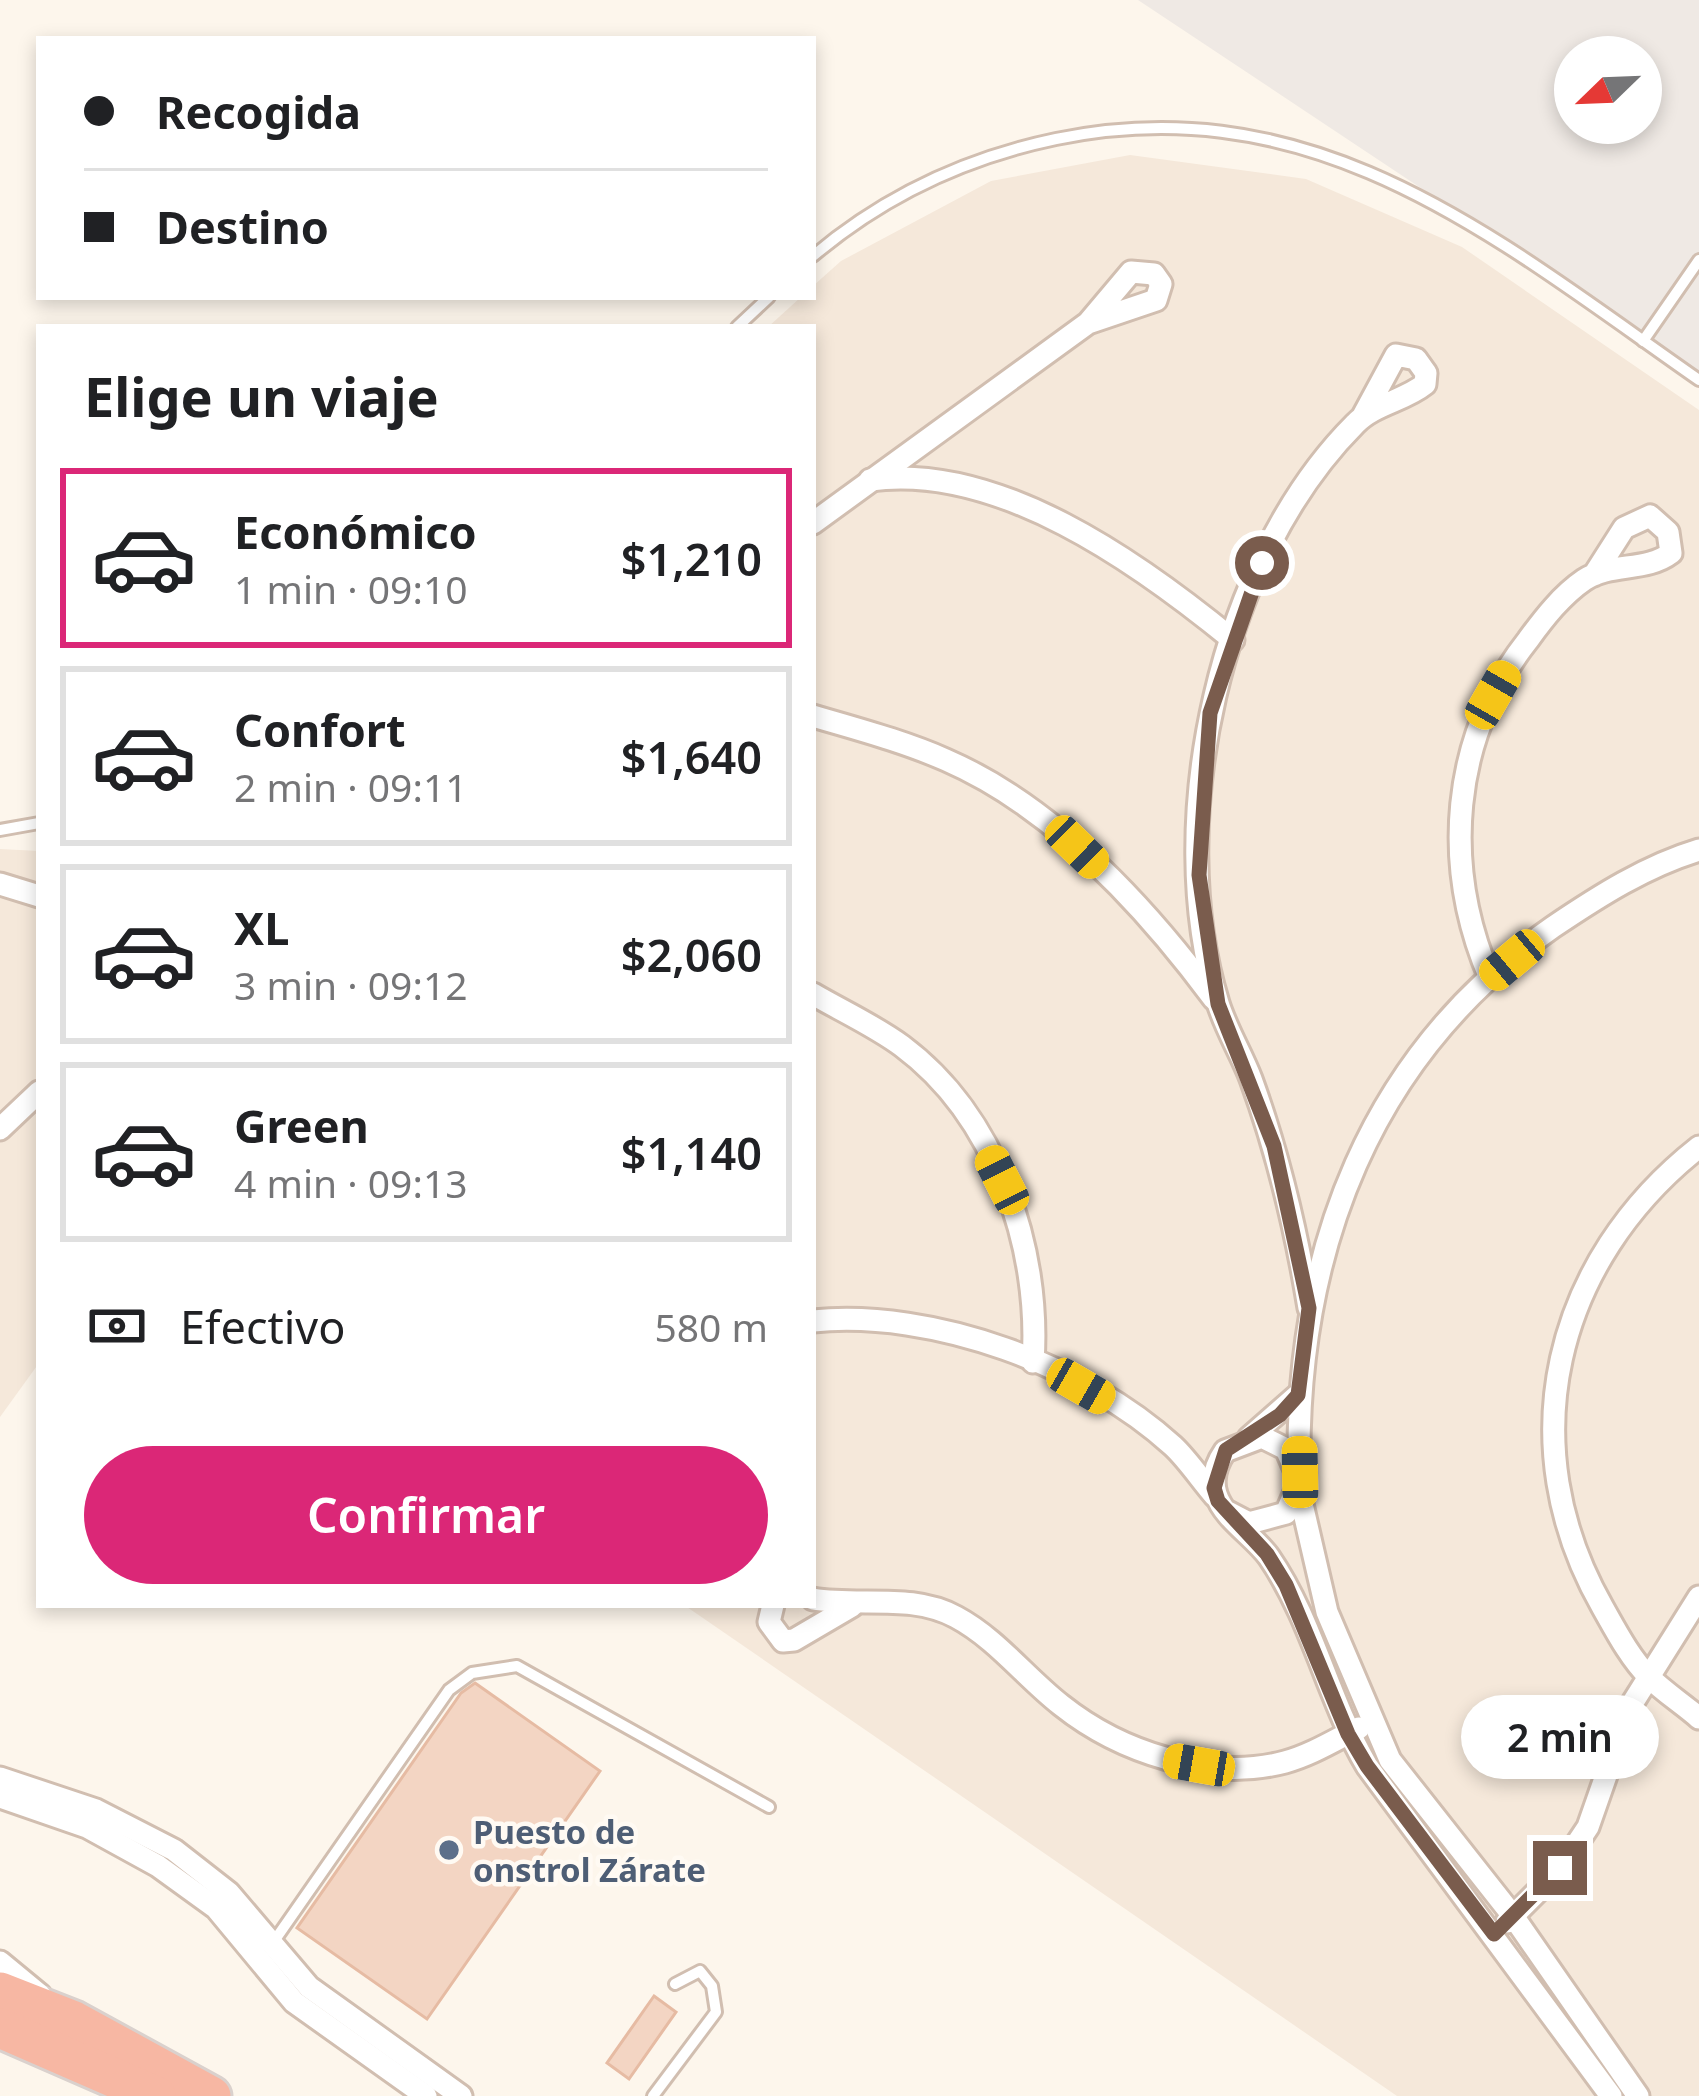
<!DOCTYPE html>
<html lang="es">
<meta charset="utf-8">
<style>
body{margin:0;font-family:"Noto Sans",sans-serif;background:#f2f2f2;color:#202124;height:100vh;display:flex;flex-direction:column;font-size:45px;white-space:nowrap}
*{box-sizing:border-box;margin:0}
p{font-size:39px;color:#757577}
.icon{flex:none;width:66px;height:66px;fill:none;stroke:currentColor;stroke-width:2;stroke-linecap:round;stroke-linejoin:round}
.map{position:relative;flex:1;overflow:hidden}
.sheet{position:absolute;left:36px;top:324px;width:780px;height:1284px;display:flex;flex-direction:column;background:#fff;border-radius:0px;box-shadow:0 6px 18px #0003}
.sheet>*{flex:none}
.top-card{position:absolute;left:36px;top:36px;width:780px;height:264px;border-radius:0px;box-shadow:0 6px 18px #0003;display:grid;align-content:center;height:264px;padding:0 48px;background:#fff}
.needle{width:78px;rotate:247deg}
.controls{position:absolute;left:1554px;top:36px;display:grid;gap:24px}
.controls a{display:grid;place-items:center;width:108px;height:108px;border-radius:50%;background:#fff;box-shadow:0 6px 18px #0003;font-size:60px}
.end{position:absolute;width:54px;height:54px;margin:-27px;border:15px solid #7a5c4d;background:#fff;box-shadow:0 0 0 6px #fff}
.from{border-radius:50%}
.bubble{position:absolute;height:84px;border-radius:42px;background:#fff;box-shadow:0 6px 18px #0003;font-size:39px;font-weight:600;line-height:84px;text-align:center}
.car{position:absolute;width:36px;height:72px;margin:-36px -18px;border-radius:15px;box-shadow:0 0 9px 3px #0007;background:linear-gradient(#f5c518 24%,#345 0 40%,#f5c518 0 76%,#345 0 86%,#f5c518 0)}
.top-card b{display:flex;align-items:center;gap:42px;height:114px;font-size:45px}
.top-card b+b{border-top:3px solid #e0e0e0}
.top-card i{width:30px;height:30px;background:#202124}
ul{padding:0;list-style:none}
li{display:flex;align-items:center;gap:36px;height:180px;margin:0 24px 18px;padding:0 24px;border:6px solid #e0e0e0;border-radius:0px}
li div{flex:1}
li b{display:block;font-size:45px}
li em{font-style:normal;font-weight:600}
li.current{border-color:#db2777}
li>.icon{width:108px;height:108px;stroke-width:1.5}
h2{padding:0 48px;font-size:54px;line-height:144px}
.pay{display:flex;align-items:center;gap:30px;height:132px;padding:0 48px;font-size:45px}
.pay p{margin-inline-start:auto}
.primary-button{display:flex;gap:24px;margin-top:auto;padding:24px 48px}
.primary-button a{flex:1;height:138px;border-radius:72px;background:#db2777;color:#fff;font-size:48px;font-weight:600;line-height:138px;text-align:center}
.map>svg:first-child{display:block}
</style>
<div class="map">
<svg width="1699" height="2096" viewBox="0 0 1699 2096">
<rect width="100%" height="100%" fill="#fdf6ec"/>
<g fill="#f5e8da">
<polygon points="1130,155 1306,179 1462,247 1699,410 1699,2096 1397,2096 684,1605 813,1605 813,327 768,327 801,297 813,297 813,286 841,261 991,181"/>
<polygon points="0,849 39,851 39,1363 0,1417"/>
</g>
<path fill="#efe9e4" fill-rule="evenodd" d="M1138,0h561v373zM1575,57h66v66h-66z"/>
<g fill="#f3d5c3" stroke="#e6bba3" stroke-width="3">
<polygon points="475,1683 600,1771 427,2019 297,1928 461,1693"/>
<polygon points="654,1996 676,2012 629,2079 607,2063"/>
</g>
<g fill="none" stroke-linecap="round" stroke-linejoin="round">
<g stroke="#d1beb0" stroke-width="16">
<g id="lane">
<path d="M813,256c71,-60 152,-98 243,-117 262,-54 442,101 643,241"/>
<polyline points="737,327 769,297"/>
<polyline points="1643,341 1699,260"/>
<polyline points="0,830 39,823"/>
<polyline points="270,1947 449,1690 472,1673 517,1666 769,1807"/>
<polyline points="653,2096 716,2012 712,1986 700,1971 675,1984"/>
</g>
</g>
<g stroke="#d1beb0" stroke-width="27">
<g id="street">
<path d="M870,480c128,-18 269,83 363,160"/>
<polyline points="813,523 1088,323 1131,272 1154,274 1161,284 1156,300 1088,323"/>
<path d="M813,716c44,13 90,25 133,44 108,47 199,146 268,239"/>
<polyline points="0,884 39,896"/>
<path d="M1490,978c-48,-112 -40,-239 38,-338 16,-22 34,-45 56,-60 27,-18 62,-8 87,-27l-3,-21 -18,-16 -26,12 -30,47"/>
<path d="M813,994c29,17 62,32 89,52 94,70 139,202 131,316"/>
<polyline points="0,1129 39,1092"/>
<path d="M1699,1147c-145,114 -190,297 -96,461 13,23 27,50 46,69 15,15 34,27 50,41"/>
<path d="M1309,1308c-13,-79 -31,-155 -58,-229 -10,-26 -25,-50 -33,-76 -56,-181 2,-444 137,-579 19,-20 49,-23 70,-40l1,-11 -10,-14 -20,-4 -33,61"/>
<path d="M813,1321c120,-12 271,44 360,125 15,14 28,34 42,50"/>
<polyline points="1249,1438 1298,1395"/>
<path d="M1299,1469c-3,-218 70,-414 254,-542 46,-31 93,-61 146,-77"/>
<polyline points="1299,1491 1327,1612 1390,1760 1513,1916 1638,2096"/>
<path d="M1226,1511l23,12 37,-10 14,-32 -14,-32 -24,-12 -37,14c-9,13 -14,27 -9,43 8,25 38,42 53,63 44,64 59,143 98,209l244,330"/>
<path d="M813,1599c47,8 99,-6 143,18 41,22 69,60 105,88 59,47 148,77 224,57 26,-7 50,-22 74,-34"/>
<polyline points="773,1605 769,1622 783,1641 794,1640 852,1606"/>
<polyline points="0,1778 96,1810 174,1850 229,1893 309,1987 461,2096"/>
<polyline points="0,1797 87,1827 158,1866 216,1908 294,2002 426,2096"/>
<polyline points="1507,1922 1560,1869 1588,1827 1630,1707 1699,1597"/>
<polyline points="0,1962 40,1995"/>
</g>
</g>
<g stroke="#dad1cd" stroke-width="45">
<g id="highway">
<polyline points="0,1992 74,2021 211,2096"/>
<polyline points="0,2028 156,2096"/>
</g>
</g>
<use href="#lane" stroke="#fff" stroke-width="10"/>
<use href="#street" stroke="#fff" stroke-width="21"/>
<use href="#highway" stroke="#f7b7a3" stroke-width="39"/>
</g>
<g fill="none" stroke-linecap="round" stroke-linejoin="round">
<polyline stroke="#7a5c4d" stroke-width="15" points="1262,563 1210,713 1199,875 1218,1004 1274,1146 1309,1308 1298,1395 1280,1415 1226,1450 1214,1488 1218,1501 1267,1554 1286,1585 1348,1734 1367,1766 1494,1934 1560,1868"/>
</g>
<circle fill="#5c6f8a" stroke="#fffaf3" stroke-width="4.5" cx="449" cy="1850" r="12"/>
<g text-anchor="middle" dominant-baseline="central" stroke-width="9" stroke-linejoin="round" paint-order="stroke">
<g font-size="33" font-weight="bold" fill="#4e5e75" stroke="#fffaf3" text-anchor="start">
<text x="473" y="1831">Puesto de<tspan x="473" dy="38">onstrol Zárate</tspan></text>
</g>
</g>
</svg>
<div class="controls">
<a><svg class="needle" viewBox="-14 -14 28 28"><path d="M0-13l5 13h-10z" fill="#e53935"/><path d="M0 13l5-13h-10z" fill="#757577"/></svg></a>
</div>
<i class="end from" style="left:1262px;top:563px"></i>
<i class="end" style="left:1560px;top:1868px"></i>
<div class="bubble" style="left:1461px;top:1695px;width:198px">2 min</div>
<i class="car" style="left:1493px;top:695px;rotate:30deg"></i>
<i class="car" style="left:1077px;top:847px;rotate:134deg"></i>
<i class="car" style="left:1512px;top:960px;rotate:230deg"></i>
<i class="car" style="left:1002px;top:1180px;rotate:333deg"></i>
<i class="car" style="left:1081px;top:1386px;rotate:120deg"></i>
<i class="car" style="left:1300px;top:1472px;rotate:359deg"></i>
<i class="car" style="left:1199px;top:1765px;rotate:280deg"></i>
<div class="top-card">
<b><i class="from"></i>Recogida</b>
<b><i></i>Destino</b>
</div>
<section class="sheet">
<h2>Elige un viaje</h2>
<ul>
<li class="current"><svg class="icon" aria-label="car" viewBox="0 0 24 24"><path d="M5 17H2v-5l4-1 3-4h7l3 4 3 1v5h-3M9 17h6M6 11h13"/><circle cx="7" cy="17" r="2"/><circle cx="17" cy="17" r="2"/></svg><div><b>Económico</b><p>1 min · 09:10</p></div><em>$1,210</em></li>
<li><svg class="icon" aria-label="car" viewBox="0 0 24 24"><path d="M5 17H2v-5l4-1 3-4h7l3 4 3 1v5h-3M9 17h6M6 11h13"/><circle cx="7" cy="17" r="2"/><circle cx="17" cy="17" r="2"/></svg><div><b>Confort</b><p>2 min · 09:11</p></div><em>$1,640</em></li>
<li><svg class="icon" aria-label="car" viewBox="0 0 24 24"><path d="M5 17H2v-5l4-1 3-4h7l3 4 3 1v5h-3M9 17h6M6 11h13"/><circle cx="7" cy="17" r="2"/><circle cx="17" cy="17" r="2"/></svg><div><b>XL</b><p>3 min · 09:12</p></div><em>$2,060</em></li>
<li><svg class="icon" aria-label="car" viewBox="0 0 24 24"><path d="M5 17H2v-5l4-1 3-4h7l3 4 3 1v5h-3M9 17h6M6 11h13"/><circle cx="7" cy="17" r="2"/><circle cx="17" cy="17" r="2"/></svg><div><b>Green</b><p>4 min · 09:13</p></div><em>$1,140</em></li>
</ul>
<div class="pay"><svg class="icon" aria-label="cash" viewBox="0 0 24 24"><path d="M3 7h18v10H3z"/><circle cx="12" cy="12" r="2"/></svg>Efectivo<p>580 m</p></div>
<div class="primary-button"><a>Confirmar</a></div>
</section>
</div>
